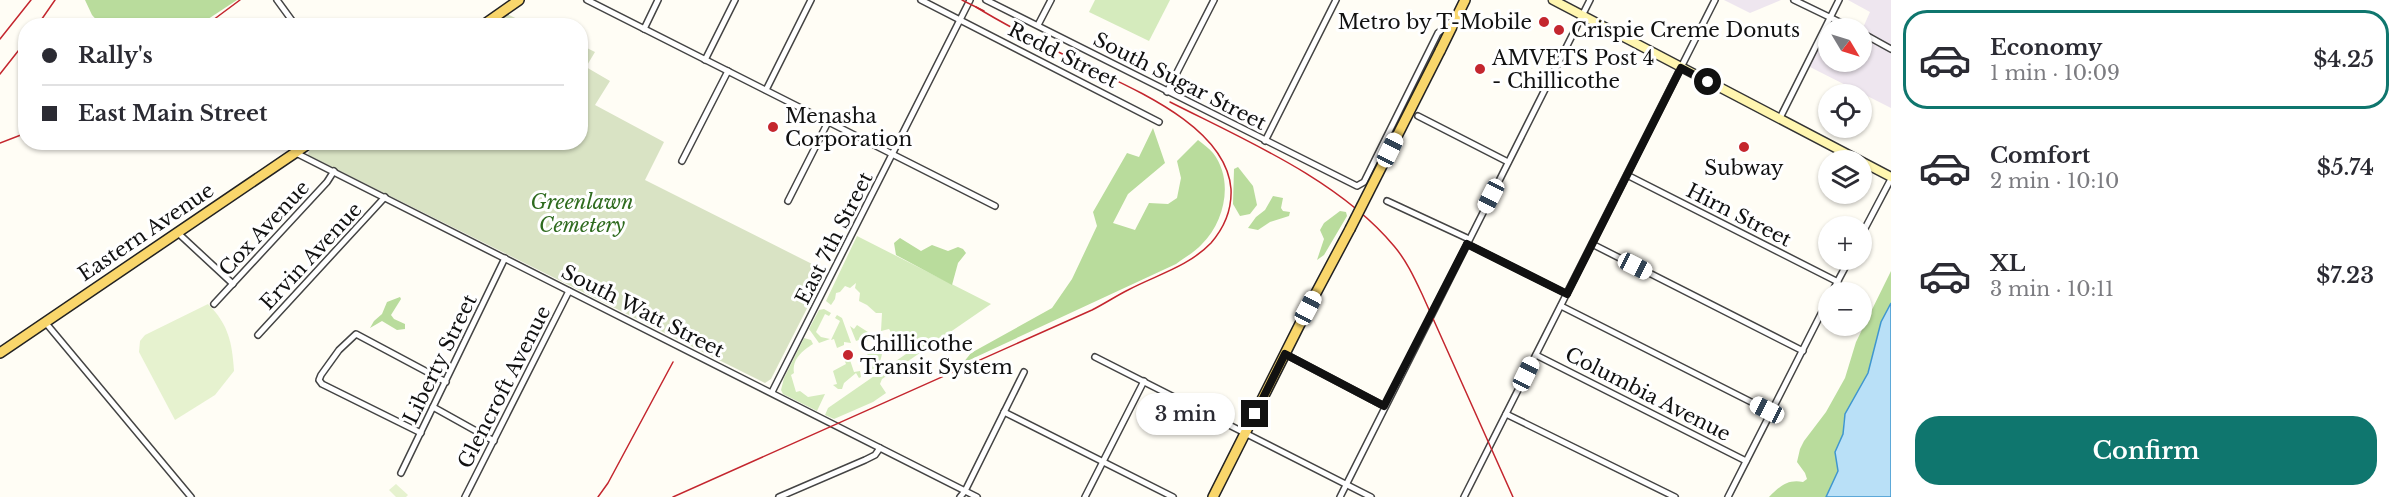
<!DOCTYPE html>
<meta charset="utf-8">
<style>
body{margin:0;font-family:"Libre Baskerville",serif;background:#f2f2f3;color:#2b2b33;height:100vh;display:flex;flex-direction:column;font-size:22px;white-space:nowrap}
*{box-sizing:border-box;margin:0}
p{font-size:20px;color:#7c7c81}
.icon{flex:none;width:33px;height:33px;fill:none;stroke:currentColor;stroke-width:2;stroke-linecap:round;stroke-linejoin:round}
.map{position:relative;flex:1;overflow:hidden}
.panel{display:flex;flex-direction:column;background:#fff;width:510px}
.panel>*{flex:none}
.top-card{position:absolute;left:18px;top:18px;width:570px;height:132px;border-radius:24px;box-shadow:0 2px 4px #0004;display:grid;align-content:center;height:132px;padding:0 24px;background:#fff}
.needle{width:39px;rotate:128deg}
.controls{position:absolute;left:1818px;top:18px;display:grid;gap:12px}
.controls a{display:grid;place-items:center;width:54px;height:54px;border-radius:50%;background:#fff;box-shadow:0 2px 4px #0004;font-size:30px}
.end{position:absolute;width:27px;height:27px;margin:-14px;border:8px solid #111;background:#fff;box-shadow:0 0 0 3px #fff}
.from{border-radius:50%}
.bubble{position:absolute;height:42px;border-radius:21px;background:#fff;box-shadow:0 2px 4px #0004;font-size:20px;font-weight:600;line-height:42px;text-align:center}
.car{position:absolute;width:18px;height:36px;margin:-18px -9px;border-radius:8px;box-shadow:0 0 4px 2px #0007;background:linear-gradient(#fff 24%,#345 0 40%,#fff 0 76%,#345 0 86%,#fff 0)}
.top-card b{display:flex;align-items:center;gap:21px;height:57px;font-size:22px}
.top-card b+b{border-top:2px solid #e1e1e2}
.top-card i{width:15px;height:15px;background:#2b2b33}
ul{padding:10px 0 0;list-style:none}
li{display:flex;align-items:center;gap:18px;height:99px;margin:0 12px 9px;padding:0 12px;border:3px solid transparent;border-radius:24px}
li div{flex:1}
li b{display:block;font-size:22px}
li em{font-style:normal;font-weight:600}
li.selected{border-color:#0f766e}
li>.icon{width:54px;height:54px;stroke-width:1.5}
.button{display:flex;gap:12px;margin-top:auto;padding:12px 24px}
.button a{flex:1;height:69px;border-radius:24px;background:#0f766e;color:#fff;font-size:24px;font-weight:600;line-height:69px;text-align:center}
main{display:flex;flex:1;min-height:0}
.map>svg:first-child{display:block}
</style>
<main>
<div class="map">
<svg width="1891" height="497" viewBox="0 0 1891 497">
<rect width="100%" height="100%" fill="#fffdf5"/>
<g fill="#eee6ef">
<polygon points="1724,0 1781,0 1750,13"/>
<polygon points="1848,0 1891,0 1891,108 1808,66 1833,16 1858,28 1828,28 1828,62 1862,62 1862,30 1870,12"/>
</g>
<g fill="#d5ebbd">
<polygon points="1095,0 1170,0 1149,41 1089,12"/>
<polygon points="857,236 991,304 882,379 880,384 886,393 873,402 834,419 825,415 828,408 906,354 900,345 905,340 900,334 895,338 889,329 881,331 882,313 876,313 867,305 859,301 860,293 855,288 856,283 850,288 845,286 840,292 836,293 835,299 831,305 826,301"/>
<polygon points="824,309 831,313 829,316 825,314 816,332 821,337 830,339 819,343 809,329 819,310"/>
<polygon points="837,315 842,318 851,343 844,342 844,345 837,348 834,339 831,340 840,321 835,318"/>
<polygon points="857,325 871,334 865,345 862,339 856,341 850,326 854,329"/>
<path d="M804,338l7,2 2,4c-11,7 -21,15 -19,29l-3,2 5,17 4,-1 8,6 17,-3 -8,17 -34,-17 -2,-4 3,-12z"/>
<path d="M879,342c7,12 1,25 -12,30l-2,-3 6,-3 -4,-13z"/>
<polygon points="849,357 854,372 860,371 861,377 859,378 856,373 844,383 842,389 838,389 833,385 837,384 833,371 846,364 844,359"/>
</g>
<g fill="#b9dc9c">
<polygon points="85,0 237,0 199,25 102,26 92,15"/>
<path d="M1153,128l12,35 -37,31 -15,29 22,7 14,-27 19,1 9,-6 4,-20 -4,-17 21,-21c5,4 11,8 15,13 21,27 12,68 -11,91 -7,8 -18,14 -26,20l-213,99 8,-10 81,-45 20,-29 25,-53 -4,-14 34,-59 12,4z"/>
<polygon points="1238,167 1253,186 1257,205 1250,214 1240,216 1233,204 1234,169"/>
<polygon points="1273,196 1283,198 1281,208 1283,211 1290,212 1289,216 1270,222 1258,230 1248,228 1256,217 1265,210"/>
<polygon points="1340,211 1346,212 1347,216 1324,255 1317,260 1324,239 1320,230 1324,223"/>
<polygon points="900,238 921,251 932,245 948,251 958,247 963,249 966,253 958,263 952,285 896,255 894,243"/>
<path d="M1891,271v32l-10,19 -13,51 -24,45 -1,16 -7,18 2,19 -12,26h-57c11,-11 19,-18 34,-15l4,-3 -2,-6 -8,-11 3,-13 4,-8 22,-29 19,-34 11,-36z"/>
<polygon points="400,297 401,299 391,315 394,319 405,324 405,329 397,330 382,321 370,328 374,321 382,314 387,302"/>
</g>
<g fill="#d9e3c4">
<polygon points="507,14 530,25 491,25"/>
<polygon points="581,45 595,52 586,67 610,81 595,105 664,142 645,180 826,271 771,379 765,383 308,155 309,151 321,142 580,142"/>
</g>
<g fill="#e6f2cf">
<path d="M208,304c21,21 24,39 26,67l-19,24 -40,25 -36,-68 1,-11 5,-6z"/>
<polygon points="396,484 408,495 406,497 396,497 389,490"/>
</g>
<polygon fill="#b9e0f7" stroke="#3f96cf" stroke-width="1.5" points="1891,303 1891,497 1826,497 1838,471 1835,452 1843,434 1845,414 1868,373 1881,322"/>
<g fill="none" stroke-linecap="round" stroke-linejoin="round">
<g stroke="#444" stroke-width="8">
<g id="minor">
<polyline points="277,0 296,26"/>
<polyline points="587,0 995,206"/>
<polyline points="921,0 1159,122"/>
<polyline points="986,0 1357,186 1364,182 1438,33 1453,20"/>
<polyline points="1794,0 1852,28"/>
<polyline points="1038,25 1051,0"/>
<polyline points="644,29 658,0"/>
<polyline points="1862,33 1891,49"/>
<polyline points="705,60 735,0"/>
<polyline points="766,90 811,0"/>
<polyline points="1167,92 1214,0"/>
<polyline points="1418,116 1508,162"/>
<polyline points="1780,118 1839,0"/>
<polyline points="1265,141 1336,0"/>
<polyline points="296,153 977,497"/>
<polyline points="682,161 728,71"/>
<polyline points="1627,175 1838,282"/>
<polyline points="788,201 828,122"/>
<polyline points="1387,201 1469,239"/>
<polyline points="178,233 233,284"/>
<polyline points="1862,234 1891,179"/>
<polyline points="1467,244 1567,294"/>
<polyline points="1592,244 1803,351"/>
<polyline points="1832,292 1849,260"/>
<polyline points="214,304 327,182 334,171"/>
<polyline points="1561,306 1771,412"/>
<polyline points="45,322 191,497"/>
<polyline points="258,335 385,197"/>
<polyline points="1285,354 1384,406"/>
<polyline points="1536,355 1746,461"/>
<polyline points="1095,357 1371,497"/>
<polyline points="772,392 970,0"/>
<polyline points="433,407 494,441"/>
<polyline points="1004,412 1173,497"/>
<polyline points="1506,414 1675,497"/>
<polyline points="421,433 322,384 319,380 321,375 339,350 356,334 446,382"/>
<polyline points="401,473 505,258"/>
<polyline points="465,497 569,291"/>
<polyline points="779,497 865,460 875,455 880,448"/>
<polyline points="960,497 965,491 1024,372"/>
<polyline points="1085,497 1144,381"/>
<polyline points="1340,497 1590,0"/>
<polyline points="1464,497 1715,0"/>
<polyline points="1728,497 1828,300"/>
</g>
</g>
<g stroke="#333" stroke-width="11">
<polyline id="secondary" points="1553,0 1891,177"/>
</g>
<g stroke="#222" stroke-width="12">
<g id="primary">
<polyline points="482,26 519,0"/>
<polyline points="1440,51 1465,0"/>
<polyline points="0,353 311,142"/>
<polyline points="1213,497 1308,308 1350,229"/>
</g>
</g>
<use href="#minor" stroke="#fff" stroke-width="5"/>
<use href="#secondary" stroke="#fff6b0" stroke-width="8"/>
<use href="#primary" stroke="#f9d66b" stroke-width="9"/>
<g stroke="#c4262e" stroke-width="1.5">
<polyline points="962,0 984,11"/>
<polyline points="37,26 55,0"/>
<polyline points="205,26 240,0"/>
<polyline points="0,39 31,0"/>
<polyline points="0,74 26,41"/>
<path d="M1170,102c75,38 169,78 224,144 12,14 20,31 28,48l91,203"/>
<polyline points="0,143 26,133"/>
<polyline points="598,497 608,483 673,362"/>
<path d="M673,497l419,-187c12,-6 24,-14 36,-20 28,-15 60,-23 83,-47 13,-15 21,-33 20,-54 -5,-64 -101,-101 -151,-126 -35,-18 -70,-35 -104,-56"/>
</g>
<g stroke="#222" stroke-width="12" stroke-linecap="butt">
<polyline id="primary-bridge" points="1350,229 1440,51"/>
</g>
<use href="#primary-bridge" stroke="#f9d66b" stroke-width="9"/>
</g>
<g fill="none" stroke-linecap="round" stroke-linejoin="round">
<polyline stroke="#111" stroke-width="8" points="1255,414 1285,354 1384,406 1467,244 1567,294 1681,68 1708,82"/>
</g>
<g fill="#c4262e" stroke="#fff" stroke-width="2">
<circle cx="1544" cy="22" r="6"/>
<circle cx="1559" cy="30" r="6"/>
<circle cx="1480" cy="69" r="6"/>
<circle cx="773" cy="127" r="6"/>
<circle cx="1744" cy="147" r="6"/>
<circle cx="848" cy="355" r="6"/>
</g>
<g text-anchor="middle" dominant-baseline="central" stroke-width="6" stroke-linejoin="round" paint-order="stroke">
<g font-size="20" fill="#111" stroke="#fff" text-anchor="start">
<text x="1532" y="22" text-anchor="end">Metro by T-Mobile</text>
<text x="1571" y="30">Crispie Creme Donuts</text>
<text x="1492" y="58">AMVETS Post 4<tspan x="1492" dy="23">- Chillicothe</tspan></text>
<text x="785" y="116">Menasha<tspan x="785" dy="23">Corporation</tspan></text>
<text x="1744" y="168" text-anchor="middle">Subway</text>
<text x="860" y="344">Chillicothe<tspan x="860" dy="23">Transit System</tspan></text>
</g>
<g font-size="20" fill="#111" stroke="#fff">
<text transform="translate(1063 55) rotate(27)">Redd Street</text>
<text transform="translate(1180 81) rotate(27)">South Sugar Street</text>
<text transform="translate(1739 215) rotate(27)">Hirn Street</text>
<text transform="translate(264 228) rotate(-47)">Cox Avenue</text>
<text transform="translate(146 232) rotate(-34)">Eastern Avenue</text>
<text transform="translate(834 238) rotate(-63)">East 7th Street</text>
<text transform="translate(311 256) rotate(-47)">Ervin Avenue</text>
<text transform="translate(643 311) rotate(27)">South Watt Street</text>
<text transform="translate(440 359) rotate(-64)">Liberty Street</text>
<text transform="translate(504 387) rotate(-63)">Glencroft Avenue</text>
<text transform="translate(1648 394) rotate(27)">Columbia Avenue</text>
</g>
<g font-size="20" font-style="italic" fill="#2f6b1f" stroke="#fff">
<text x="582" y="202">Greenlawn<tspan x="582" dy="23">Cemetery</tspan></text>
</g>
</g>
</svg>
<div class="controls">
<a><svg class="needle" viewBox="-14 -14 28 28"><path d="M0-13l5 13h-10z" fill="#e53935"/><path d="M0 13l5-13h-10z" fill="#7c7c81"/></svg></a>
<a><svg class="icon" aria-label="locate" viewBox="0 0 24 24"><circle cx="12" cy="12" r="6"/><path d="M12 2v4M12 18v4M2 12h4M18 12h4"/></svg></a>
<a><svg class="icon" aria-label="layers" viewBox="0 0 24 24"><path d="M12 4l9 5-9 5-9-5zM3 14l9 5 9-5"/></svg></a>
<a>+</a>
<a>−</a>
</div>
<i class="end from" style="left:1708px;top:82px"></i>
<i class="end" style="left:1255px;top:414px"></i>
<div class="bubble" style="left:1136px;top:393px;width:99px">3 min</div>
<i class="car" style="left:1390px;top:150px;rotate:26deg"></i>
<i class="car" style="left:1491px;top:196px;rotate:207deg"></i>
<i class="car" style="left:1635px;top:266px;rotate:117deg"></i>
<i class="car" style="left:1308px;top:308px;rotate:28deg"></i>
<i class="car" style="left:1526px;top:374px;rotate:26deg"></i>
<i class="car" style="left:1767px;top:410px;rotate:297deg"></i>
<div class="top-card">
<b><i class="from"></i>Rally's</b>
<b><i></i>East Main Street</b>
</div>
</div>
<section class="panel">
<ul>
<li class="selected"><svg class="icon" aria-label="car" viewBox="0 0 24 24"><path d="M5 17H2v-5l4-1 3-4h7l3 4 3 1v5h-3M9 17h6M6 11h13"/><circle cx="7" cy="17" r="2"/><circle cx="17" cy="17" r="2"/></svg><div><b>Economy</b><p>1 min · 10:09</p></div><em>$4.25</em></li>
<li><svg class="icon" aria-label="car" viewBox="0 0 24 24"><path d="M5 17H2v-5l4-1 3-4h7l3 4 3 1v5h-3M9 17h6M6 11h13"/><circle cx="7" cy="17" r="2"/><circle cx="17" cy="17" r="2"/></svg><div><b>Comfort</b><p>2 min · 10:10</p></div><em>$5.74</em></li>
<li><svg class="icon" aria-label="car" viewBox="0 0 24 24"><path d="M5 17H2v-5l4-1 3-4h7l3 4 3 1v5h-3M9 17h6M6 11h13"/><circle cx="7" cy="17" r="2"/><circle cx="17" cy="17" r="2"/></svg><div><b>XL</b><p>3 min · 10:11</p></div><em>$7.23</em></li>
</ul>
<div class="button"><a>Confirm</a></div>
</section>
</main>
